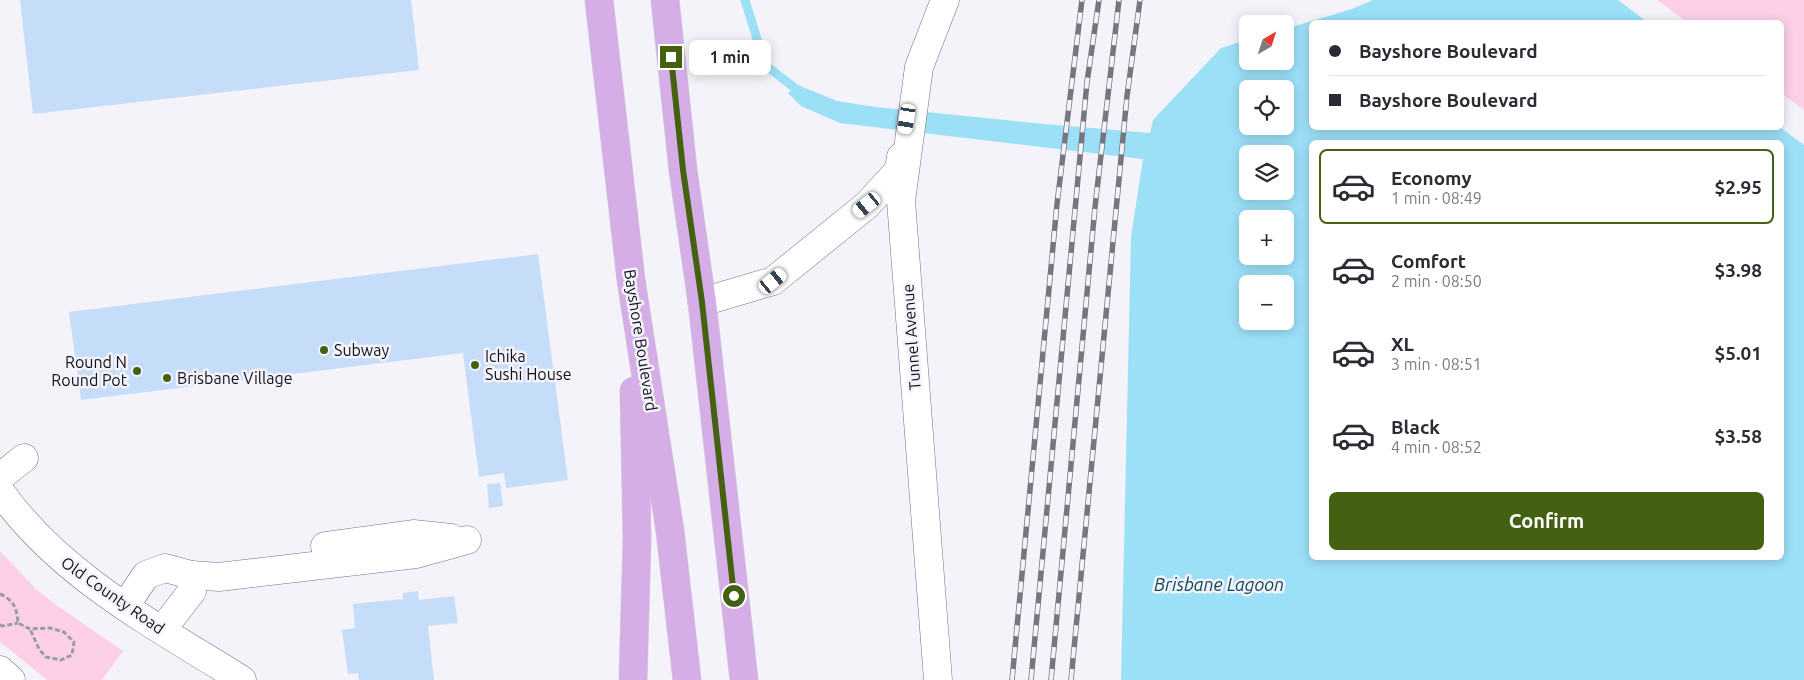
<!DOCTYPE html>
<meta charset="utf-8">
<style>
body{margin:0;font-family:Ubuntu,sans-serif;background:#f2f2f3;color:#2b2b33;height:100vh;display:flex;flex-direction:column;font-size:19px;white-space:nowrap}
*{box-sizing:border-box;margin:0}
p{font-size:16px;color:#7c7c81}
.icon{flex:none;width:28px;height:28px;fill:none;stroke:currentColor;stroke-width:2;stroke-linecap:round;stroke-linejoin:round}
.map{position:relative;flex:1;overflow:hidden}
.sheet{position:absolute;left:1309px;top:140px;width:475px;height:420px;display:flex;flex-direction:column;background:#fff;border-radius:8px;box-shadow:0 2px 12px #0003}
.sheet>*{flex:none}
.top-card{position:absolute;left:1309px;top:20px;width:475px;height:110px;border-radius:8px;box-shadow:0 2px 12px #0003;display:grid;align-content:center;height:110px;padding:0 20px;background:#fff}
.needle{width:32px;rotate:39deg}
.tools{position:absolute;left:1239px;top:15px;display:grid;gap:10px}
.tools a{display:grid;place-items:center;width:55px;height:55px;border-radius:8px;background:#fff;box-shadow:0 2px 12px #0003;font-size:25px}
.end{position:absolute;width:22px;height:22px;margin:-11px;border:6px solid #446112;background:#fff;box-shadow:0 0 0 2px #fff}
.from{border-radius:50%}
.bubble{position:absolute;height:35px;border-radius:8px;background:#fff;box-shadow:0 2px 12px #0003;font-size:16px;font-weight:700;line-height:35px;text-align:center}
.car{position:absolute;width:15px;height:30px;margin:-15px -8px;border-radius:6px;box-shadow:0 0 4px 1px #0007;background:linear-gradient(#fff 24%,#345 0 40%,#fff 0 76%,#345 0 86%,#fff 0)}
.top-card b{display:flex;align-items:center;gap:18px;height:48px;font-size:19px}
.top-card b+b{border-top:1px solid #e1e1e2}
.top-card i{width:12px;height:12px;background:#2b2b33}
ul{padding:9px 0 0;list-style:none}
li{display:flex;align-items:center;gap:15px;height:75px;margin:0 10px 8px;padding:0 10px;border:2px solid transparent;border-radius:8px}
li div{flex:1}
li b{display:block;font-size:19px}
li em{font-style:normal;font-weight:700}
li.on{border-color:#446112}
li>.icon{width:45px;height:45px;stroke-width:1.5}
.primary-button{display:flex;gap:10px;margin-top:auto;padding:10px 20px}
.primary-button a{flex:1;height:58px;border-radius:8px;background:#446112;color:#fff;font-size:20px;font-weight:700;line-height:58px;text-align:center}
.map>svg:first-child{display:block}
</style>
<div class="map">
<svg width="1804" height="680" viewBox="0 0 1804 680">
<rect width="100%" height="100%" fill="#f3f3f9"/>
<g fill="#fdd0e7">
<polygon points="1657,0 1804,0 1804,110 1781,93 1781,22 1687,22"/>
<polygon points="0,551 35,588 56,605 123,651 102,680 47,680 0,642"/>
</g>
<path fill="#9ce0f8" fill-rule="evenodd" d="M1373,0h245l29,22h-336v106h470l23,17v535h-683l10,-443 12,-78 -303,-36 -39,-17 -13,-13 10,-8 39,16 39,6 168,17 106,9 3,-13 68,-72 26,-8 1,21h37v-32l67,-20zM1248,89h37v37h-37zM1311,142h470v416h-470zM1248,154h37v37h-37zM1248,219h37v37h-37zM1248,284h37v37h-37z"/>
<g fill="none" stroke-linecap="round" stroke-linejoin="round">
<polyline stroke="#9ce0f8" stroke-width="9" points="745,0 765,65 804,95"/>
</g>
<g fill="#c6ddf9">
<polygon points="20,0 411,0 419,70 33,114"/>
<polygon points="538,254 568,480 506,488 504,473 479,477 463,353 81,400 69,312"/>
<polygon points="500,483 503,506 489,508 487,484"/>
<polygon points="418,591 419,600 454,596 458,623 428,626 434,680 359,680 358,673 348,674 342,630 355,628 353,604 403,599 403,593"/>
</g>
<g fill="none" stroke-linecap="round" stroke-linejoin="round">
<g stroke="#72728f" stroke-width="29">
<g id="minor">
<polyline points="702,302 773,281 867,205 899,170 901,157"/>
<polyline points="0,477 24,458"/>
<path d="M0,491c60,85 156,135 242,189"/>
<polyline points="325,546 413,534 451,538"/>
<polyline points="125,606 146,575 165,568 191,575 219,577 416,554 467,540"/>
<polyline points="162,630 192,591 191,575"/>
<polyline points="0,670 11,680"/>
<polyline points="938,680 901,201 919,67 945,0"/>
</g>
</g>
<g stroke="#d0d0d2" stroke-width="29">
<g id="major">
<polyline points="599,0 631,280 670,531 687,680"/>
<polyline points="665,0 683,170 702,302 744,680"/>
<polyline points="633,680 637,538 634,391"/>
</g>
</g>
<g stroke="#9b9ba3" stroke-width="3" stroke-dasharray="5 2.5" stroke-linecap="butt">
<path d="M0,594c14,6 17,15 18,29l12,6 20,-1 14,4 10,10 -2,13 -11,5 -15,-3 -7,-8 -9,-20"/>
<polyline points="0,625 3,626 18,623"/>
</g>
<use href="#minor" stroke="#fff" stroke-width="28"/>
<use href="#major" stroke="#d6aee7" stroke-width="28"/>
<g stroke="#76767f" stroke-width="5.5">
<g id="rail">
<polyline points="1012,680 1057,204 1082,0"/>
<polyline points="1031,680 1087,82 1099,0"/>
<polyline points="1051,680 1095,207 1119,0"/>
<polyline points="1071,680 1127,96 1140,0"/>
</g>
</g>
<use href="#rail" stroke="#f3f3f9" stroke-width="4" stroke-dasharray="11" stroke-linecap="butt"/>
</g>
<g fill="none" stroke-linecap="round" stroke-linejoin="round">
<polyline stroke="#446112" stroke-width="6" points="671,57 683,170 702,302 734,596"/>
</g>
<g fill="#446112" stroke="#f3f3f9" stroke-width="2">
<circle cx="324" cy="350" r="5"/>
<circle cx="475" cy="365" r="5"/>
<circle cx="137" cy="371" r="5"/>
<circle cx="167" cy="378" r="5"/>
</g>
<g text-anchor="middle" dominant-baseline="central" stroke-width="5" stroke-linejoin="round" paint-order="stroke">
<g font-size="16" fill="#12121d" stroke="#f3f3f9">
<text transform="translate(911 337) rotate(-94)">Tunnel Avenue</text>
<text transform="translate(641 340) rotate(81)">Bayshore Boulevard</text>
<text transform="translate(113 595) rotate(35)">Old County Road</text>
</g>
<g font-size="16" fill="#12121d" stroke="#f3f3f9" text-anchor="start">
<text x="334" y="350">Subway</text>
<text x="485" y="356">Ichika<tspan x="485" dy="18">Sushi House</tspan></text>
<text x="127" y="362" text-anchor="end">Round N<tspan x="127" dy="18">Round Pot</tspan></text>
<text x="177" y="378">Brisbane Village</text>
</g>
<g font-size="18" font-style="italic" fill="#0c4859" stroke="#f3f3f9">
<text x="1219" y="584">Brisbane Lagoon</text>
</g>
</g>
</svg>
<div class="tools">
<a><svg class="needle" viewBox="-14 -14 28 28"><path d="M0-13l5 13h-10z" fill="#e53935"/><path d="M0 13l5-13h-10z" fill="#7c7c81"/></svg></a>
<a><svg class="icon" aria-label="locate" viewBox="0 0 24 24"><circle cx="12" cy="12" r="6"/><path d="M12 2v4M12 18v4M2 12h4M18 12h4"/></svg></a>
<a><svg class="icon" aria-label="layers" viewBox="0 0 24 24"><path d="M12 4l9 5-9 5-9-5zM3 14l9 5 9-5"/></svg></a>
<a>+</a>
<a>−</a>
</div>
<i class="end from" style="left:734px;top:596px"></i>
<i class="end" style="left:671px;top:57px"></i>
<div class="bubble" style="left:689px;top:40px;width:82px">1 min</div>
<i class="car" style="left:907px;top:119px;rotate:189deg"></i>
<i class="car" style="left:867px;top:205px;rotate:231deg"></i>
<i class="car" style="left:773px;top:281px;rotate:51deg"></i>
<div class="top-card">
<b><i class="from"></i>Bayshore Boulevard</b>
<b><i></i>Bayshore Boulevard</b>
</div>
<section class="sheet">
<ul>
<li class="on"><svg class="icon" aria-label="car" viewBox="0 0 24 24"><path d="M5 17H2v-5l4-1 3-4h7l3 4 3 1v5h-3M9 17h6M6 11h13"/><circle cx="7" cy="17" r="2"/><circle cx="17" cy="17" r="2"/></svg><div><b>Economy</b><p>1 min · 08:49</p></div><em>$2.95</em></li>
<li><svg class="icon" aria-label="car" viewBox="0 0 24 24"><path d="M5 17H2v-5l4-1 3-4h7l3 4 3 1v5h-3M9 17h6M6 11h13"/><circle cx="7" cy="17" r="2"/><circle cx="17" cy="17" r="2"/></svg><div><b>Comfort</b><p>2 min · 08:50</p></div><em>$3.98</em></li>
<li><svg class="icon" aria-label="car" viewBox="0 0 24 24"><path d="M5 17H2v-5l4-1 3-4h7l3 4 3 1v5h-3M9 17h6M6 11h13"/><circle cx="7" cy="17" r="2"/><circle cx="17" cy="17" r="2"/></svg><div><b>XL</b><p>3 min · 08:51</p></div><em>$5.01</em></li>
<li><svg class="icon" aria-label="car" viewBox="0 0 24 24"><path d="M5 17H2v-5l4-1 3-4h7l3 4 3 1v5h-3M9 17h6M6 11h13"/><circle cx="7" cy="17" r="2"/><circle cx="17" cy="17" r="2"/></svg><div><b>Black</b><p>4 min · 08:52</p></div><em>$3.58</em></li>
</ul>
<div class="primary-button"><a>Confirm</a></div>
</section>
</div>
